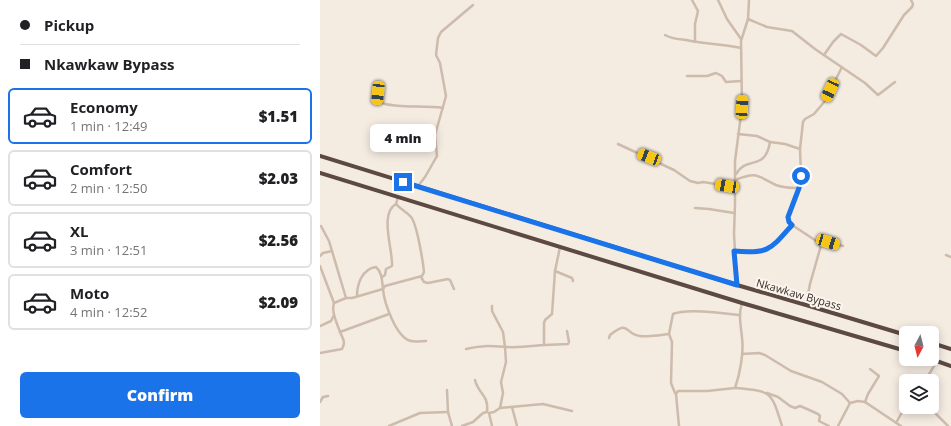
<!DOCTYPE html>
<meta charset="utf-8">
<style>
body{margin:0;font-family:"Open Sans",sans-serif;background:#f6f6f6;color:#202124;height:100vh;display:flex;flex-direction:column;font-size:15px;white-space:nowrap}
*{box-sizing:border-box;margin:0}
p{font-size:13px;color:#757577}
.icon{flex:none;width:22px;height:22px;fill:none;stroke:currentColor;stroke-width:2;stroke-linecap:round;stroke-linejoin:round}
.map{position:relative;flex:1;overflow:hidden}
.side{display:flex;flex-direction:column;background:#fff;width:320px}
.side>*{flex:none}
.top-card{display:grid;align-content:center;height:88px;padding:0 20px;background:#fff}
.needle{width:26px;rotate:187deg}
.controls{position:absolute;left:579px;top:326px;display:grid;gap:8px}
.controls a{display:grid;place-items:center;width:40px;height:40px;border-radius:6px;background:#fff;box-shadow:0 2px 10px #0003;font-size:20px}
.end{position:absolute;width:18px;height:18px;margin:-9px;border:5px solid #1a73e8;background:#fff;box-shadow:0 0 0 2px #fff}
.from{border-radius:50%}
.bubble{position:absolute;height:28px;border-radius:6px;background:#fff;box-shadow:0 2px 10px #0003;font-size:13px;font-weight:800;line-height:28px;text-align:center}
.car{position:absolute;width:12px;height:24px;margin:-12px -6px;border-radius:5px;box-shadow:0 0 3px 1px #0007;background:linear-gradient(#f5c518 24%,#345 0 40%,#f5c518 0 76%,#345 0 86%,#f5c518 0)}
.top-card b{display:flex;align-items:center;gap:14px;height:38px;font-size:15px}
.top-card b+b{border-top:1px solid #e0e0e0}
.top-card i{width:10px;height:10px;background:#202124}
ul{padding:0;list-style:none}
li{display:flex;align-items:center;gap:12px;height:56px;margin:0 8px 6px;padding:0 12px;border:2px solid #e0e0e0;border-radius:6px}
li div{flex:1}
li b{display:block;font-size:15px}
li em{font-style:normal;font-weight:800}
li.active{border-color:#1a73e8}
li>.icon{width:36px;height:36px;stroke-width:1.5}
.cta{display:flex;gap:8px;margin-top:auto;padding:8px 20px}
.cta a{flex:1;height:46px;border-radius:6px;background:#1a73e8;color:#fff;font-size:16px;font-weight:800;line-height:46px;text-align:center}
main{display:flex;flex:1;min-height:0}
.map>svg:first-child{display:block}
</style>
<main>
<section class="side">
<div class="top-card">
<b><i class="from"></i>Pickup</b>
<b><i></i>Nkawkaw Bypass</b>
</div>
<ul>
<li class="active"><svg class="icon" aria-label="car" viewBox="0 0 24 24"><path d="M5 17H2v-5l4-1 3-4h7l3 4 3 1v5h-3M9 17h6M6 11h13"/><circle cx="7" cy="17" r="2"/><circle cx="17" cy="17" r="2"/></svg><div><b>Economy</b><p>1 min · 12:49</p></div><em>$1.51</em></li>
<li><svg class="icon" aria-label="car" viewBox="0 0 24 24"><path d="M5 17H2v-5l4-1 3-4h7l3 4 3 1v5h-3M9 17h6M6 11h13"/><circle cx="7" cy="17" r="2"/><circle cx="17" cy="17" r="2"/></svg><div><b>Comfort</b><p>2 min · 12:50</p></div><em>$2.03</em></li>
<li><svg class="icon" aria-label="car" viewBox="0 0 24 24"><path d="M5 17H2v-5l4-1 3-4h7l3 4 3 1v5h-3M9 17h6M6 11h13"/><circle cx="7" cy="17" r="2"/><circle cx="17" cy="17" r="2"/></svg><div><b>XL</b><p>3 min · 12:51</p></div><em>$2.56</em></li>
<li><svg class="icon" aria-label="car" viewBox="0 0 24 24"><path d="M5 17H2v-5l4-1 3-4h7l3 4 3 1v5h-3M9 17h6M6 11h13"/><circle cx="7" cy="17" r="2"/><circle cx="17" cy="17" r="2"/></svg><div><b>Moto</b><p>4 min · 12:52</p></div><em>$2.09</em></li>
</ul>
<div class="cta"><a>Confirm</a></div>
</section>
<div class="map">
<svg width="631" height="426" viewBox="0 0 631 426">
<rect width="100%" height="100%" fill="#f4ebe1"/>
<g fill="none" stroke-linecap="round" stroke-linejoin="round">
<g stroke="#cdbbac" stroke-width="2.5">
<polyline points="372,0 378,11 375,24 375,42"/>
<polyline points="398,0 407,19 421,39"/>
<polyline points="428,19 447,27 472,31 495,49 545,83 558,95 575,82"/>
<path d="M345,35c7,4 13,4 21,5 18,4 37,4 55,8"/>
<polyline points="504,55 513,42 521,34 541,45 556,56 563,48 584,15 592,7 593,4 591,0"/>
<polyline points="367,76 387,76 396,73 402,76 406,82 421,81"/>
<path d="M58,93v9c20,7 43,3 65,6"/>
<polyline points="418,134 437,136 450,142 465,144 480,149"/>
<polyline points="298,144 354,170 370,181 378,183 383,182 415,187"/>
<path d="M416,174c11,-19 29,-2 34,-32"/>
<path d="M415,180c23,-9 22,-4 41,5 7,3 16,3 23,3"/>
<polyline points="98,186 105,177 117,156 115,135 126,96 120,63 116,55 118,38 121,32 153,5"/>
<path d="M78,197l-2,7c5,6 11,8 15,13 6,7 12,45 13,55l-2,4 -37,10 -2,3c1,13 13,49 28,52 4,1 11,0 15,0"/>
<polyline points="375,208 389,209 414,213"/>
<path d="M1,226l8,15 17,57 -12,5c-3,9 3,20 6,29"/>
<polyline points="501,244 472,225 469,222 468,217 479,188 481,176 480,149 483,122 485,119 494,114 505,101 522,67"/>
<path d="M414,251c35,3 36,-1 58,-26"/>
<polyline points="626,255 631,257"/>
<polyline points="0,256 3,253 12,251"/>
<polyline points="0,266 14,303"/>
<polyline points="235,271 252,278 253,281"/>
<path d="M62,277l3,-2 1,-6 6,-3c1,-16 -13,-53 4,-62"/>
<polyline points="101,277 104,282 108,283 128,279 130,280 134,289"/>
<polyline points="417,285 414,234 415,204 415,161 422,107 421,41 428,19 429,0"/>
<path d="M26,298h6l31,-9c-1,-8 -1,-17 -7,-22 -14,2 -19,17 -19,29"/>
<polyline points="486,305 490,284 502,242 505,241 523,246"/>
<polyline points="172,306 172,311 183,332 185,347 186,362 181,382 183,393 180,408 174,412 169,413 172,426"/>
<polyline points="0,326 11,321 14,315"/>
<path d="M289,338l1,-3c20,-16 14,-1 30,1 9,1 20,-1 29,-2"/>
<polyline points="225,345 248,344 249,342 247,331"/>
<path d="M146,349c15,-4 25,-3 41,-2 12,1 25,-1 37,-2v-22l1,-3 7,-6 3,-43 5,-24"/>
<path d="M0,353l22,-4c4,-7 1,-10 -2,-17l49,-18"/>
<polyline points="422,354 439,353 445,355 471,371 502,382 522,394 530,403"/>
<path d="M155,380c3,14 14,14 12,32"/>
<polyline points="605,381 617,361"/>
<path d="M415,388c37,3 36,3 47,38"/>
<polyline points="127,390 128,412 132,426"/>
<path d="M355,393l-4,-10 1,-41 -3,-8 4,-20c13,-6 51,-1 66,1"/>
<polyline points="447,393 458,397 470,406 475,408 480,406 487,409 498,414 500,416 499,421 509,426"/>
<polyline points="0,402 3,397 8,396"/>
<polyline points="545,402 548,394 559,376 550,369"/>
<polyline points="192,407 197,426"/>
<polyline points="609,407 628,426"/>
<polyline points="180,408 223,404 252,411"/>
<polyline points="576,423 586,405"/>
<polyline points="69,426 100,413 128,412"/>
<polyline points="142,426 153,422 163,413 167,412"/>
<path d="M359,426l-3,-32 2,-3h29l28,-3c5,-14 9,-36 7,-50 -1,-13 -4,-22 0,-35"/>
<polyline points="518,426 530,403 538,401 545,402 581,426"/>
</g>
<g stroke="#5c4a42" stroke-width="4">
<polyline points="0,156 417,285 486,305 586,335"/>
<polyline points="0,173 422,303 586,351"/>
<polyline points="612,343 631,349"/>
<polyline points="611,359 631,366"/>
</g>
</g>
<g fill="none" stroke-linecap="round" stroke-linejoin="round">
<path stroke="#1a73e8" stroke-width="5" d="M83,182l334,103 -3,-34c35,3 36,-1 58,-26l-3,-3 -1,-5 11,-29 2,-12"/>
</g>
<g text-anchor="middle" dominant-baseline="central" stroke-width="4" stroke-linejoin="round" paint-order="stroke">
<g font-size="11" fill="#3b302b" stroke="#fbf5ee">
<text transform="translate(479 294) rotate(16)">Nkawkaw Bypass</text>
</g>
</g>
</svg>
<div class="controls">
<a><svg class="needle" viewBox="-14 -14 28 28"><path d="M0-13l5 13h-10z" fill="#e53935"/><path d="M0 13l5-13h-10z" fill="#757577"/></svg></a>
<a><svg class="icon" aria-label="layers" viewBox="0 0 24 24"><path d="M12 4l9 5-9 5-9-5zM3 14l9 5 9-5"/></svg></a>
</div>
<i class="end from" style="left:481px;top:176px"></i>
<i class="end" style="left:83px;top:182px"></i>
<div class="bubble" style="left:50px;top:124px;width:66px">4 min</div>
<i class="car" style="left:510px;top:90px;rotate:205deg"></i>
<i class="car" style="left:58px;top:93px;rotate:186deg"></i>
<i class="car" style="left:422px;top:107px;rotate:3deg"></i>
<i class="car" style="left:329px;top:157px;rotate:291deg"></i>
<i class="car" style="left:407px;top:186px;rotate:280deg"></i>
<i class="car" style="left:508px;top:242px;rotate:107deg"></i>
</div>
</main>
